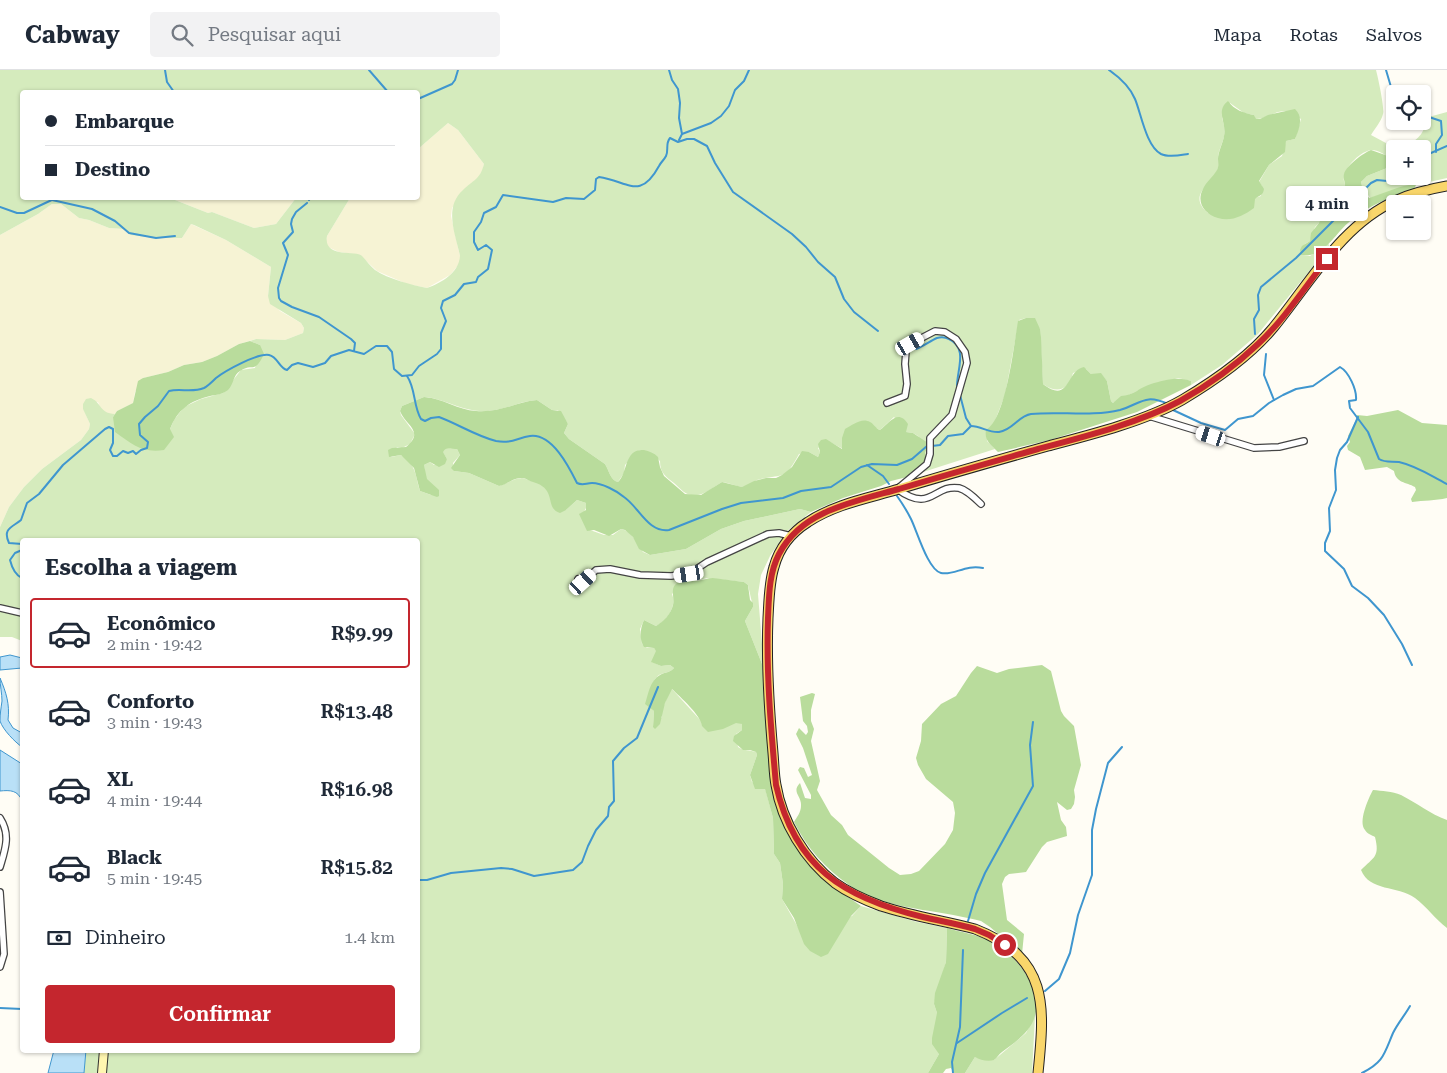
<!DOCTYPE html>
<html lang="pt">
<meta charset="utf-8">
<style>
body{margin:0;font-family:"Roboto Serif",serif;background:#f2f2f3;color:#1f2937;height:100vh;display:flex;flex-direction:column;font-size:19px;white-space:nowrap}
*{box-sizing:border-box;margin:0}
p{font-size:16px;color:#747a83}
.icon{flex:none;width:28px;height:28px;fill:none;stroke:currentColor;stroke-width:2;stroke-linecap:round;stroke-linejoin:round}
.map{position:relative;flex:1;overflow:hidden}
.drawer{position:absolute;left:20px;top:468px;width:400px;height:515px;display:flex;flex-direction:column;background:#fff;border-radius:5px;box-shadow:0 1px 4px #0004}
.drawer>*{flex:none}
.guide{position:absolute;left:20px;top:20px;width:400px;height:110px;border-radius:5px;box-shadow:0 1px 4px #0004;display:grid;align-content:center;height:110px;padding:0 25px;background:#fff}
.tools{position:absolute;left:1386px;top:15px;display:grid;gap:10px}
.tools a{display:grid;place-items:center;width:45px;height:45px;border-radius:5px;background:#fff;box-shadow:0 1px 4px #0004;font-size:25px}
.end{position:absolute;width:22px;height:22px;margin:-11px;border:6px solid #c4262e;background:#fff;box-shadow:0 0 0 2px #fff}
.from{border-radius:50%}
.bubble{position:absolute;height:35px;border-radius:5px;background:#fff;box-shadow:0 1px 4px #0004;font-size:16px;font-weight:600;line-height:35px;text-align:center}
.car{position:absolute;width:15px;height:30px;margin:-15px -8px;border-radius:6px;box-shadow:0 0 4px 1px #0007;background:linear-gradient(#fff 24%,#345 0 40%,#fff 0 76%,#345 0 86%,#fff 0)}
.guide b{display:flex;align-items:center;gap:18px;height:48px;font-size:19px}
.guide b+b{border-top:1px solid #e0e1e3}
.guide i{width:12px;height:12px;background:#1f2937}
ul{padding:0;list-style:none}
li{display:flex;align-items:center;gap:15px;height:70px;margin:0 10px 8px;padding:0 15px;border:2px solid transparent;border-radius:5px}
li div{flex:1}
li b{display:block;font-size:19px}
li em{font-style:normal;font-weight:600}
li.current{border-color:#c4262e}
li>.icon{width:45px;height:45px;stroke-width:1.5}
h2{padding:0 25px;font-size:22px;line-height:60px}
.pay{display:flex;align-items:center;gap:12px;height:55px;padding:0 25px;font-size:19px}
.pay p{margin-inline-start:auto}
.primary-button{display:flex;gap:10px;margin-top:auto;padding:10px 25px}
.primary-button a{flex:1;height:58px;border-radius:5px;background:#c4262e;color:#fff;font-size:20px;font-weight:600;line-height:58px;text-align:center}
header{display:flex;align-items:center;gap:30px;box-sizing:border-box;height:70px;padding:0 25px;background:#fff;border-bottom:1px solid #e0e1e3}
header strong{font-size:24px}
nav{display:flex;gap:28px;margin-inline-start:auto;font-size:18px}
.search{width:350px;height:45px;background:#f2f2f3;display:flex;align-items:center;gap:12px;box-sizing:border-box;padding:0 18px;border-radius:5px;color:#747a83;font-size:19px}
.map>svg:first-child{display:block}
</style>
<header>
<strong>Cabway</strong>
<div class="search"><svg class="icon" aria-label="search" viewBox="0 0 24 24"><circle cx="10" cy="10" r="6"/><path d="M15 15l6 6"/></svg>Pesquisar aqui</div>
<nav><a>Mapa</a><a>Rotas</a><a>Salvos</a></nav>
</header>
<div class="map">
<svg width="1447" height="1003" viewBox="0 0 1447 1003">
<rect width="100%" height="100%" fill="#fffdf5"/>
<g fill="#f6f3d4">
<polygon points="448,53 458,60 484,94 483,100 477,110 471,114 452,138 451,146 460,186 460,193 450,205 427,218 407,214 377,201 360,185 339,182 328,177 326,171 327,166 350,128 418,128 418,79"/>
<polygon points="170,128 296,128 276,154 254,158 212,142 208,143"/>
<polygon points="52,134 61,134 79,148 89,150 109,158 124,159 132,165 182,168 191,154 226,170 271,197 268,226 280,241 301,253 304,258 303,263 285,270 256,269 239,274 217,286 202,292 184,295 168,302 143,308 135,322 133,333 117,341 115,344 107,344 101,339 98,332 83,338 90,354 89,359 81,370 42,399 24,417 9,437 0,457 0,165 38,144"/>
</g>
<g fill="#d5ebbd" fill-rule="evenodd">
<path d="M0,0h1376c2,7 9,40 7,44 -2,8 -8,14 -12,21l26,14h-2v27h27v-27h-20c13,-9 24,-13 23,-31l22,-6v66l-31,7 -1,-1 -45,14 -8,-12 -1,-4 6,-6 25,-10 -4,-9c-4,-3 -10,-7 -16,-7 -10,0 -28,17 -28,28 -1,2 1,5 1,8l-23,24 -3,13 -4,4 -5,14 -5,3 -4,11 9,1 19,-12v3l-71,87 -36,31 -31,20v-4l-13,-3 -39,12 -26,13 -2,-2 -4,-20 -6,-7h-10l-5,-5 -13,4c-4,16 -15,22 -30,11l-3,-55 -14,-11 -7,2 -14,75 -18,46 8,8 -75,24 8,-14 -3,-5 2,-4 -9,-14 -5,-3 -7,-1 -12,-15 -14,13 -4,-2 -34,14 1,7 -13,-7 -12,6 2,4 -2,5 -9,-5 -10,2c-15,28 -16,19 -42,26 -5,2 -9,7 -15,7 -6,-1 -13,-4 -20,-5 -7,4 -16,12 -24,13 -12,2 -16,-5 -24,-12 -8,-6 -14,-10 -14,-22 -7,-6 -11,-10 -21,-11l-14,15 -1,8 -6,9c-8,-2 -9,-12 -13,-18l-36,-25 -5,-6 4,-9 -10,-14h-6l-15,-10c-17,1 -32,10 -49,11 -21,2 -40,-10 -60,-14h-4l-22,9 -2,5 1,4 14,19 -5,10 -8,4 -5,-1 -6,10 10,-2c16,11 14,20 19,36l11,4 -6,-20 -1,-10 6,-3 4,3 13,-6 -5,-8 5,-4 10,2 3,6 -7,8 1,8 15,2 30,13 17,-7 6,-1 17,5 7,5 20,22 11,-10 9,3 1,3 -3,6 -4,2 10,16 14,5h9l8,-6c11,2 16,14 22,23l7,3 36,-6 35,-20 23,-8 56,-12 11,3 -24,19 -17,25 -9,19 -3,19 6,75 -19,-48 8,-14 -5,-22 -4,-3 -37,-4 -11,3h-10l-14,13c5,12 -5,27 -16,32l-12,-6 -4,9 2,15 5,4h7l3,3 -5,11 9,4 9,-1 4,3c-4,5 -9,4 -15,7 -9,6 -8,21 -10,31l5,5 -1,16 9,-10v-7l9,-22 31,34h38l2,2v6l-6,4 2,13c6,4 12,3 18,5l1,3 -7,20 2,7 13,6 8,30 1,36 6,9 3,21 -1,15 17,30 53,-13 9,-10 56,16 30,6 -1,34 -12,42 3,9 2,41 -11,19h-844l2,-23h332v-510h-396v101l-10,-4h-12v-110l9,-20 15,-20 18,-18 39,-29 8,-11 1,-5 -7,-15v-5l3,-5 5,-1c12,6 8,15 24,16l-2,3 57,12 4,-9 10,-13 17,-8 22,-6 18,-23 14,-2 5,-23 -10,-4 6,-2 29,1 18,-7 1,-5 -3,-5 -31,-19 -2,-8 3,-29 -45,-27 -32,-15 -3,-1 -9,14h-26l-25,-3 -7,-6 -15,-1 -20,-8 -10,-2 -18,-14h-9l-14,10 -38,21zM22,22h396v57l30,-26 10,7 26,34c-4,16 -11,16 -21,26 -20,18 -7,45 -3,66 -1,17 -19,27 -33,32 -15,-3 -39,-9 -52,-18 -5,-4 -8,-9 -13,-14 -6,-6 -39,3 -35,-20l23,-38h-54l-20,26 -22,4 -42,-16 -4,1 -38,-15h-148zM1230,33l14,10 10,2 1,4c11,1 20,-9 31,-8 5,1 11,6 15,8l-6,20 -9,2 -4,15 -13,9 -10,17 3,4 -1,10 -53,17c-22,-19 5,-28 10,-45 1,-4 0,-9 0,-12 4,-17 10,-19 4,-38z"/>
<polygon points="1035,946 1032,1003 965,1003 975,987 994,990 1026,963"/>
</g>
<g fill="#b9dc9c">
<path d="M1228,31c6,9 16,12 26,14l2,4h4l8,-4 27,-6c9,8 4,21 0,30l-9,2 -1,11 -16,13 -10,16 5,8c-1,7 -5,6 -9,10l-1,9c-11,8 -23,14 -36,10 -14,-4 -22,-16 -15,-29 3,-7 10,-12 14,-19 2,-4 1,-7 1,-11 0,-7 5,-16 6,-23 3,-13 -9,-25 4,-35z"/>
<path d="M1371,80l17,6 4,10 -25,10 -6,6 1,4 7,12c16,-5 29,-12 46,-14l1,1 -2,4c-18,6 -37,13 -53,24 -7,5 -14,10 -20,17 -11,12 -21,28 -40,25l-1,-5 2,-4 8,-5 1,-8 8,-10 3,-13 23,-24c0,-4 -2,-8 -1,-12 2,-8 19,-21 27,-24z"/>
<path d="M1026,248h9l5,11 1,8 2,47c27,21 23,-14 41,-17l7,7 10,-1 6,8 4,20 2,2 8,-7c12,0 19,-9 30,-12 12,-4 28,-8 40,-3v4l-54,27 -87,28 -52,12c-7,-7 -14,-11 -12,-22 20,-11 28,-85 32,-109z"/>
<path d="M250,271l10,4 4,9c-10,21 -11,8 -24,17 -7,4 -6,13 -12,19 -5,4 -12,5 -18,6 -20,5 -32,13 -40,33l4,8 -10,13c-22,3 -31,-5 -49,-18l-2,-15 4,-6 16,-8 5,-22 5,-3 25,-6 16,-7 18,-3 15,-6 22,-12z"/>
<path d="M424,327c18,1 34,13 52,14 24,2 40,-9 61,-11l15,10 9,1 7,13 -4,9 5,6 36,25c4,6 5,16 13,18 10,-9 6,-34 26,-32 5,1 10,3 14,7l2,10 4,9 21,18 16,1 21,-13 20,5 12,-6 12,-3h10l6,-3 10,-8 10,-16 7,1 9,5 2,-5 -2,-8 3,-4 5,-1 16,10v-11l3,-9c7,-4 17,-12 25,-7 4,2 5,6 10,8 9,-7 18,-22 28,-6l-2,8 7,1 15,10 -3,11 3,7 -17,15 -20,5 -10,5 -38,12 -32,14 -11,-3 -56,12 -23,8 -35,20 -36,6 -11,-6 -6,-12 -8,-7 -4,-1 -12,7 -15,-6 -7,1 -8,-17 7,-4v-7l-9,-3 -11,10 -6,3c-16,-5 -2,-24 -27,-31 -4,-1 -7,-4 -11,-4 -9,-1 -15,7 -23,8l-30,-13 -15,-2 -3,-3 9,-13 -3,-6c-6,0 -11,-3 -14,3l4,7 -2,5 -6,3 -9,-5 -6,3 3,14 12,11v6l-2,1 -17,-6 -6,-23 -13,-13 -12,2 -1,-7 4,-2 14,-1c19,-16 0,-21 -6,-36l2,-5z"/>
<path d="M1398,340l24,13 25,2v73c-12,3 -23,2 -35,4l-1,-3 5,-9 -1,-3c-9,-5 -19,-4 -21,-16l-7,-4 -22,3 -5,-13 -12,-7 -1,-4 3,-4 -2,-6 8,-16 1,-5 10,1z"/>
<path d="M713,508l31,4 4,3 2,15 3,3v4l-8,14 19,48 17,148 12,26 15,21 20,19 33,23 -10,10 -23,38 -7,3 -11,-6 -6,-7 -10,-26 -12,-19 1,-15 -3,-21 -6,-9 -1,-36 -8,-29h-10l-5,-14 7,-20 -1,-3 -6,-2h-7l-10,-9 1,-5 8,-6v-6l-6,-1 -13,6 -15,3 -6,-6c-1,-11 -22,-29 -30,-37l-7,14 -5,21 -5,5 -2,-2 1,-16 -9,-7c3,-9 5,-24 15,-29 5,-3 10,-2 14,-7l-4,-3 -9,1 -10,-4 5,-11 -2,-3 -10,-1c-5,-8 -4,-18 0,-27l12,6c7,-4 15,-12 17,-21 2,-9 -5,-19 8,-24 6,-2 11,0 16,0 5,-1 11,-3 16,-3z"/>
<path d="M1042,595l9,6 10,40 3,5 10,10 7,39 -7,25 1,7 -1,7 -3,5 -4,1 -10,-8 4,18 5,7 1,9 -20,6 -5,5 -16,25 -17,2 -4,3 -3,7 5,36 17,14 -2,20 -32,-27 -9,-6c-38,-10 -79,-11 -116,-26 -6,-2 -11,-7 -16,-10 -24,-17 -42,-37 -55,-63 3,-5 7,-10 7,-16 1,-10 -10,-14 -1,-23l5,15 6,1v-4l-13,-25 2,-3 4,1 4,9 4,-2 -9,-27 -7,-14 3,-6 7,7 2,-3 -1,-6 -4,-5 -3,-24 12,-4 3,1 -4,16v11l3,8 -3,12 9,40 -3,9 14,25 11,10 6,10 41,33 11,7 11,-1 8,-3 26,-27 8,-14 2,-17 -2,-11 -27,-23 -8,-14 -2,-7 5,-17 1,-17 19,-20 15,-8 15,-23 6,-7 20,7 12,-4z"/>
<path d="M1373,720c9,1 19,1 28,5 16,8 29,19 46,25v108c-12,-9 -20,-21 -32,-30 -18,-13 -45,-6 -54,-28 13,-13 19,-13 14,-33 -3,-2 -8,-3 -10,-7 -7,-8 3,-31 8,-40z"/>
<path d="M947,858c14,4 31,7 44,13 23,11 52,48 44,75 -5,17 -20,26 -33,36 -3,2 -5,6 -8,8 -6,2 -14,0 -19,-3l-10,16h-11l-3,-5 -5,1 -3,4h-15l11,-19 -7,-10v-6l5,-25 -3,-9 1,-11 11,-31z"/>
</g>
<g fill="#b9e0f7" stroke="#3f96cf">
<polygon points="10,585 22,588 22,598 0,600 0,587"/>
<path d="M0,608c6,14 10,26 8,42l5,8 9,5v14c-7,-5 -19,-17 -22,-26 0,-7 1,-13 2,-20 0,-7 -2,-16 -2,-23z"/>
<path d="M0,680l22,14v37c-4,-11 -12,-11 -22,-10z"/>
<polygon points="54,980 86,980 84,1003 48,1003"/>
</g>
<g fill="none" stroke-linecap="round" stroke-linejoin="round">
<g stroke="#3f96cf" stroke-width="2">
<polyline points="165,0 167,12 174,22"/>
<polyline points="369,0 388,22"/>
<polyline points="669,0 672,10 678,19 680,33 679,48 682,64 679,70"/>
<path d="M1109,0c10,7 21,17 26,29 6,14 11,47 26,55 8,4 20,1 27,0"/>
<polyline points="1386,0 1391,17 1392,31 1395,33"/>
<polyline points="418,29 452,14 455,10 458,0"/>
<polyline points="1422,42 1429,47 1441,51 1442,65 1436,74 1436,82"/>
<polyline points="682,64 711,53 721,46 729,36 735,20 744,11 749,0"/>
<polyline points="1422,87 1447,76"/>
<polyline points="314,128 315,128"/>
<polyline points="52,130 92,139 115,151 129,163 156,168 175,166"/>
<polyline points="309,130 310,128"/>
<polyline points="307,133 296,142 292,149 291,154 293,162 283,173 288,185 278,218 279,228 281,231 292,237 319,247 351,269 355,273 354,281"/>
<polyline points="0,137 17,143 24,143 56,128"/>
<polyline points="1255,264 1254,249 1259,240 1258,225 1261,217 1296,188 1371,113 1377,110 1387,111 1395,103"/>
<path d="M916,279c8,-3 14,-8 21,-11 4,-1 8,-1 12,1 20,9 7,33 8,49"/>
<polyline points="1266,284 1264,305 1274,330"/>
<path d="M407,306c9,13 6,30 14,43l4,2 6,-3 8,-1c19,7 37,19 57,24 15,3 21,-3 34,-5 22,-3 39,31 47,47 6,3 9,0 15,0 10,0 25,8 32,14 15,10 24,36 45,33l53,-21 19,-6 42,-5 18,-7 30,-4 30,-20 11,-3 25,1 15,-6 15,-13"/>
<polyline points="960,325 966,348 971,356"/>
<path d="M1173,340l28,13 24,7 13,-11 15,-3 16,-13 14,-8 13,-6 17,-3 27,-19c9,5 17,23 16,33l-7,1 1,7 18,24 11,27c6,4 13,2 20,3 18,4 32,14 48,22"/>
<polyline points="1358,347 1347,372 1340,380 1337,388 1335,400 1336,420 1329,438 1330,461 1325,473 1325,481 1344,499 1352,516 1368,528 1384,545 1402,574 1412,595"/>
<path d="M971,356c10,0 18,7 28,6 14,-2 19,-16 32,-18 29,-3 60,3 89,-4 21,-6 24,-17 48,-6"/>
<polyline points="932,376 940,375 948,366 963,364 971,356"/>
<polyline points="867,395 883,406 889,414"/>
<path d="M897,426c5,7 10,15 14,23 6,12 17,51 30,54 13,3 24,-9 42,-5"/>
<path d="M22,474l-13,-1c-7,-15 4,-16 12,-23l6,-17 12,-9 24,-29 42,-36 4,-2 4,2v14l-3,7 3,6h4l6,-5 5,2 5,-2 3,3 5,-4 6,-2 1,-6 -8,-7 -1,-11 6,-7 13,-11 11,-15c11,-3 23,2 35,-3 4,-2 8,-6 12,-10 9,-7 41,-25 53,-23 9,2 10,13 18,15l5,-5 6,-2 15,4 12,-4 6,-7 18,-6 15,4 12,-8h11l5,6 2,17 8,7 10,-1 7,-9 18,-12 4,-5v-16l5,-12 -5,-13 2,-7 12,-6 9,-11 12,-2 2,-5 10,-8 4,-19 -6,-5 -8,5 -4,-8v-10l7,-10 3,-9 12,-6 7,-12 50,7 13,-4 18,1 11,-9 1,-11 3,-2c29,4 41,24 60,-11 2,-4 5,-6 7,-10 3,-6 -1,-12 4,-18l8,4 9,-3h7l13,7 8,17 18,29 59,42 14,13 12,15 17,15 9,22 10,13 24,19"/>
<path d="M22,480l-7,3 -5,7c2,8 5,15 12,18"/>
<polyline points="418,810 427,810 451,803 501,798 512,799 534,806 573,800 582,792 588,776 596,760 608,746 609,737 614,731 613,691 624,678 637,668 658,617"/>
<polyline points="968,851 976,824 985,803 1033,716 1030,675 1033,652"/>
<polyline points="1045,921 1059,909 1070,883 1078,845 1092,805 1092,760 1096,739 1108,693 1122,677"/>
<polyline points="0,938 22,939"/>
<polyline points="957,973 1002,943 1027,928"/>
<polyline points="953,1003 952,992 960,957 963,880"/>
<path d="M1362,1003c22,-11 22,-19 31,-40 5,-10 12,-18 17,-27"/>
</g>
<g stroke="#444" stroke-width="8">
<g id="street">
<path d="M887,333l18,-7 2,-12 -2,-20 1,-13 4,-7 25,-13 10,1 11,7 9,13 2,11 -15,52 -22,23v16l-3,10 -30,25c35,25 36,-5 62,-1 8,2 16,10 22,16"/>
<polyline points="1149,346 1254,378 1279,377 1304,371"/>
<polyline points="578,509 583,512 596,500 610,499 640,505 671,506 689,504 707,492 768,464 779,463 791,466"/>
<polyline points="0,538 22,543"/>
<path d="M0,748c11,17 5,32 0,49"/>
<polyline points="0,822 4,884 0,897"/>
</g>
</g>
<g stroke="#333" stroke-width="10">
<polyline id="secondary" points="102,1003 104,980"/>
</g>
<g stroke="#222" stroke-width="11">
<path id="primary" d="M1038,1003c7,-68 11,-115 -63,-144 -31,-8 -63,-13 -94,-23 -16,-6 -32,-13 -46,-23 -30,-23 -53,-61 -59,-98 -2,-10 -2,-21 -3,-32 -4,-45 -7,-90 -5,-135 1,-17 1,-35 6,-51 5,-19 18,-35 34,-45 27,-18 61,-24 91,-33 50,-15 99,-29 149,-43 42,-11 97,-25 134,-46 32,-19 67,-43 91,-72 37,-45 69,-104 124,-128 16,-7 33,-11 50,-14"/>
</g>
<use href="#street" stroke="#fff" stroke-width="5.5"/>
<use href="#secondary" stroke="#fff6b0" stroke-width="8"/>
<use href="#primary" stroke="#f9d66b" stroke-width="9"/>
</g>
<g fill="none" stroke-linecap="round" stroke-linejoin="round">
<path stroke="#c4262e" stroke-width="6" d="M1005,875l-16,-10 -14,-6c-17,-5 -35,-8 -52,-12 -79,-19 -128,-49 -147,-132 -5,-56 -10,-111 -8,-167 1,-22 1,-45 11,-64 10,-19 26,-32 45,-41 23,-11 50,-17 75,-24 46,-14 93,-27 139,-40 45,-12 101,-26 142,-48 27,-15 55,-35 78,-57 26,-24 47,-57 69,-85"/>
</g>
</svg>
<div class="tools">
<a><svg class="icon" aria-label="locate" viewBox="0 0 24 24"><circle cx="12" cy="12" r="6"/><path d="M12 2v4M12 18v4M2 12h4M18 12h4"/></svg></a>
<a>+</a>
<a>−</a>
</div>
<i class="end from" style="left:1005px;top:875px"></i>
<i class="end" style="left:1327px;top:189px"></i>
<div class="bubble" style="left:1286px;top:116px;width:82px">4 min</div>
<i class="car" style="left:910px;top:274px;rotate:60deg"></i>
<i class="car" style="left:1211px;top:366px;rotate:288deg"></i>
<i class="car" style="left:689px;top:504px;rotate:261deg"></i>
<i class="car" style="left:583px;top:512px;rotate:48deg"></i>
<div class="guide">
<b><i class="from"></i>Embarque</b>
<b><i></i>Destino</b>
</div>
<section class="drawer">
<h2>Escolha a viagem</h2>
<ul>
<li class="current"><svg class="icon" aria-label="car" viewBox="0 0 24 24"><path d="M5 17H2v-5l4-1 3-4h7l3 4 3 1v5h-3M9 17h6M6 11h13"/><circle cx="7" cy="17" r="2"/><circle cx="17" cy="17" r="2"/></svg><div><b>Econômico</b><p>2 min · 19:42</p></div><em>R$9.99</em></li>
<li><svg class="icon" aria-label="car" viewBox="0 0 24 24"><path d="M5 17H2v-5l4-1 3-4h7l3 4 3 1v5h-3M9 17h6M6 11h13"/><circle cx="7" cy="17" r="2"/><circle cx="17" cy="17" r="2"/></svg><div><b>Conforto</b><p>3 min · 19:43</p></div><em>R$13.48</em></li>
<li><svg class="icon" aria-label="car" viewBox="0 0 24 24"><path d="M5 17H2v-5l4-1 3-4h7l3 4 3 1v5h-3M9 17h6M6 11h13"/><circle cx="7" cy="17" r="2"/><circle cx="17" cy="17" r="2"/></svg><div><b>XL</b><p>4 min · 19:44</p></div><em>R$16.98</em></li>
<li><svg class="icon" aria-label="car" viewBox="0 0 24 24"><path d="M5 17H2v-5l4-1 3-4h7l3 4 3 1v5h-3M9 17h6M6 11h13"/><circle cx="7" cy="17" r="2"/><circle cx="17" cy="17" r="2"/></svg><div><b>Black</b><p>5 min · 19:45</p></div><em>R$15.82</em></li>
</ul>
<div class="pay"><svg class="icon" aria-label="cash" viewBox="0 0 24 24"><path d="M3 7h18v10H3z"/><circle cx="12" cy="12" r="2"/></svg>Dinheiro<p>1.4 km</p></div>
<div class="primary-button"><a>Confirmar</a></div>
</section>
</div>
